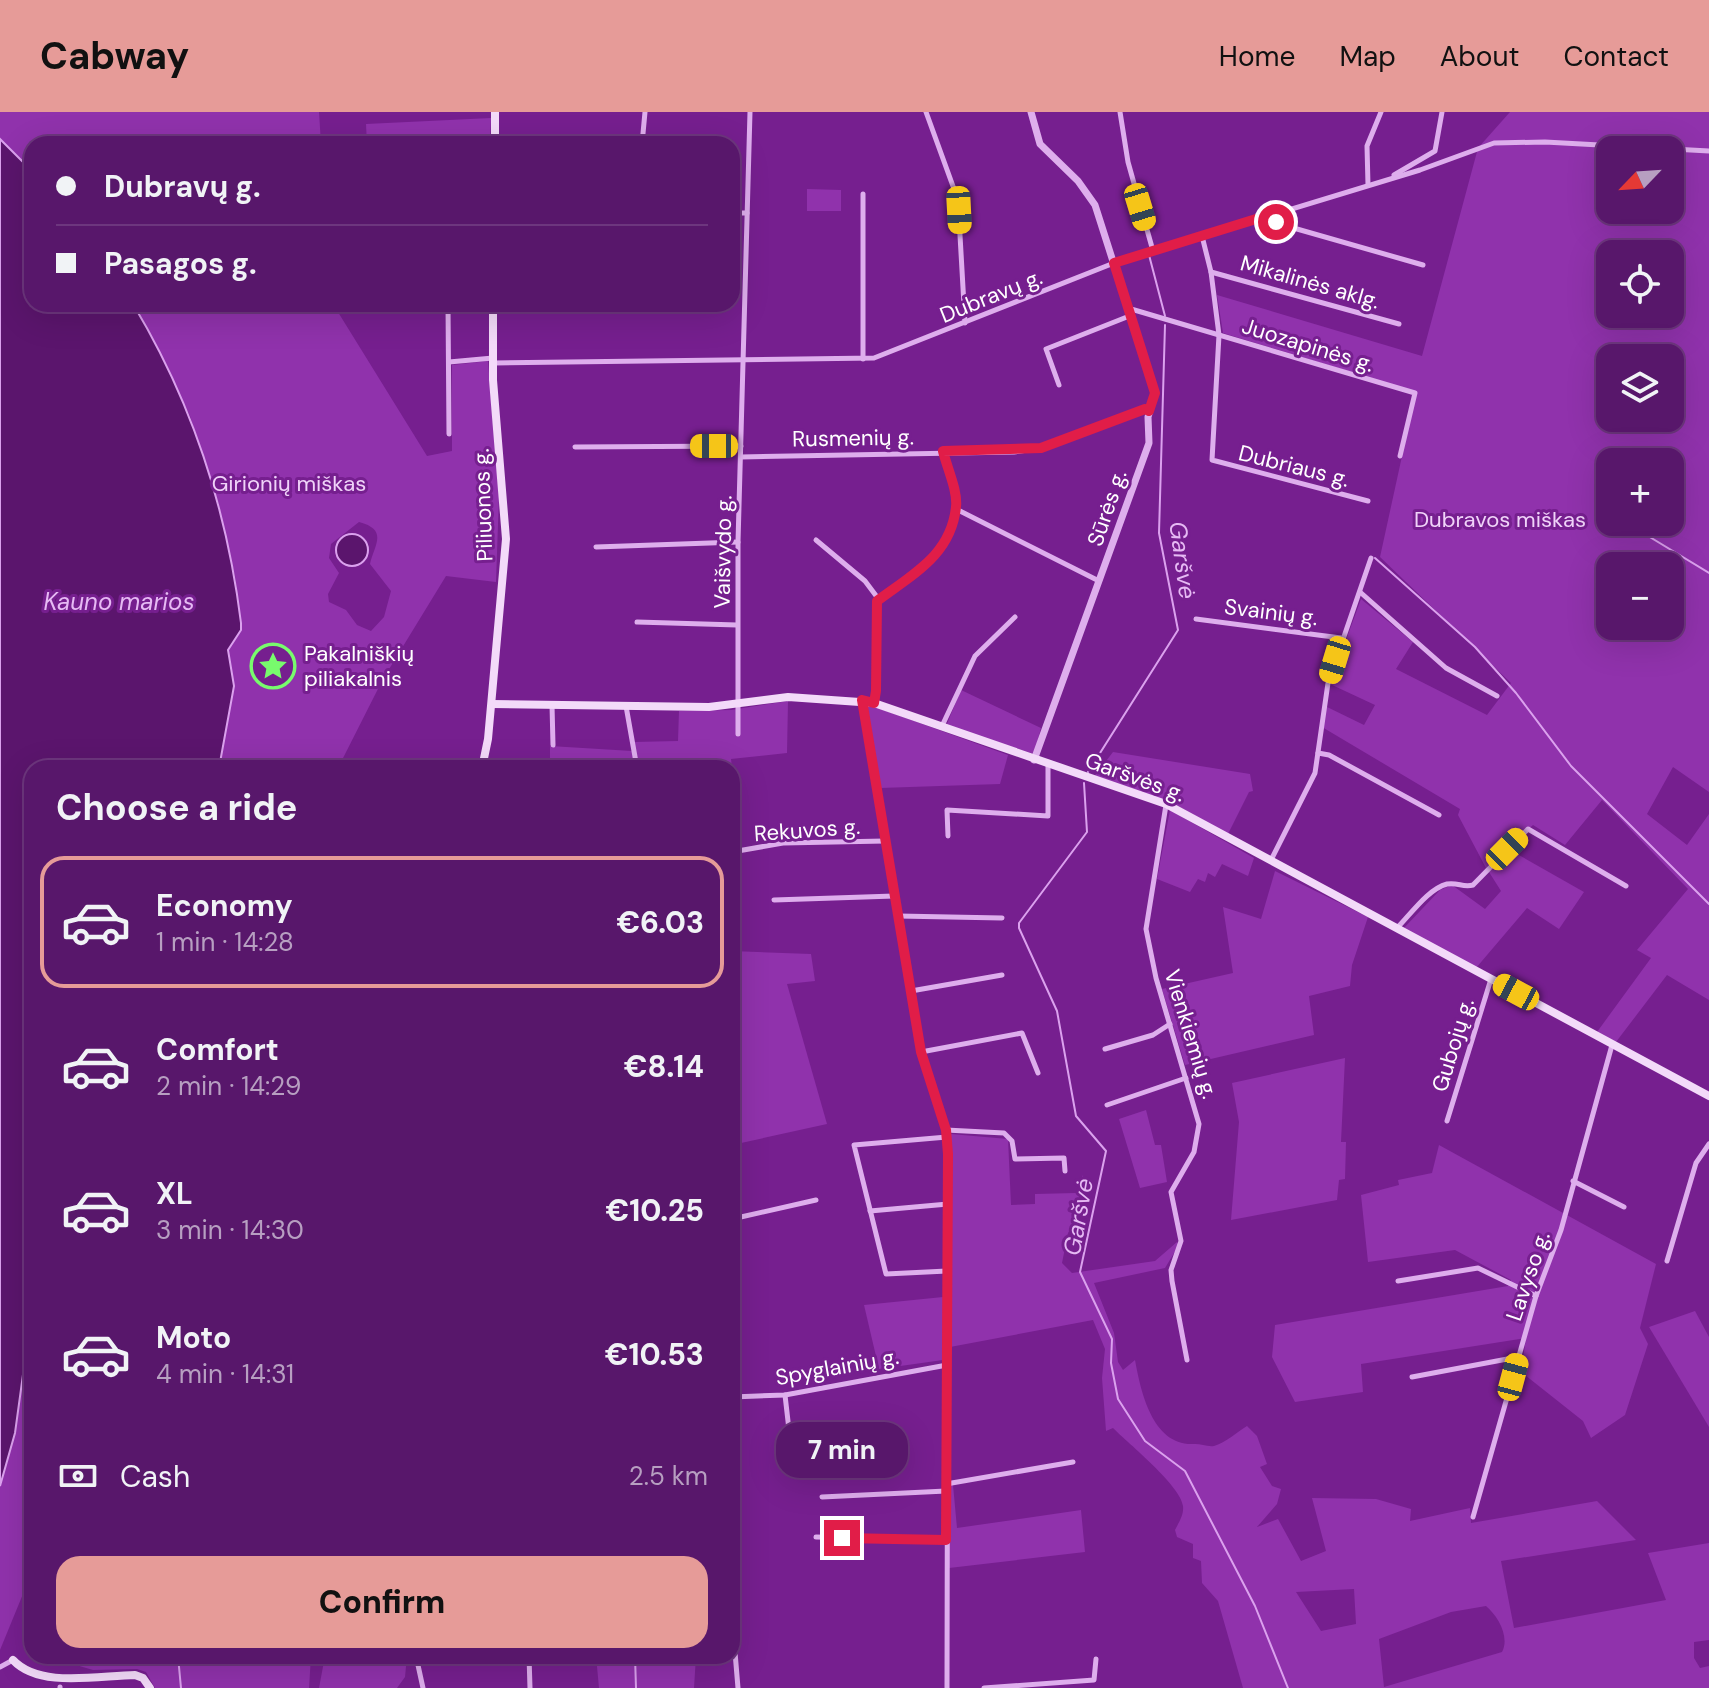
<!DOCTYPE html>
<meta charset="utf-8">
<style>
body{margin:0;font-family:"DM Sans",sans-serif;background:#5e2071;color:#f1f3f6;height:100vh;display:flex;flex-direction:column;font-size:30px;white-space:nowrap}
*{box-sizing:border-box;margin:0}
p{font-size:26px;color:#b79fc1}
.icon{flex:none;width:44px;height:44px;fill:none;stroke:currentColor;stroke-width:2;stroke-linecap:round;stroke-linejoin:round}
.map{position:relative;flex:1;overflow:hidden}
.drawer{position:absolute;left:24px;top:648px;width:716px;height:904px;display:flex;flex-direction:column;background:#58176b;border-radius:24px;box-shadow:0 8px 32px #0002,0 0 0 2px #6d367e}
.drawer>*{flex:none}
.top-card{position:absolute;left:24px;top:24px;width:716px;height:176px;border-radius:24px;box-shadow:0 8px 32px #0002,0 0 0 2px #6d367e;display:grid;align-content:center;height:176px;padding:0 32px;background:#58176b}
.needle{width:52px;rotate:245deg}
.buttons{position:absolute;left:1596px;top:24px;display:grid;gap:16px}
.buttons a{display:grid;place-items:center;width:88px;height:88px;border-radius:16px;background:#58176b;box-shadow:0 8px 32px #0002,0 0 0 2px #6d367e;font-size:40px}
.end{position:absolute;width:36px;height:36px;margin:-18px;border:10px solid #e11d48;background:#fff;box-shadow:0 0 0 4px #fff}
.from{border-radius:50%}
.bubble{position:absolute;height:56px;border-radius:24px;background:#58176b;box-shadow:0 8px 32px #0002,0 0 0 2px #6d367e;font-size:26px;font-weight:800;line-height:56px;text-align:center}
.car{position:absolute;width:24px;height:48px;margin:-24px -12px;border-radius:10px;box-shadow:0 0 6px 2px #0007;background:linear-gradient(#f5c518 24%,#345 0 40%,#f5c518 0 76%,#345 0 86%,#f5c518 0)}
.top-card b{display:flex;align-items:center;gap:28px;height:76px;font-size:30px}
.top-card b+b{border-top:2px solid #6d367e}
.top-card i{width:20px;height:20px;background:#f1f3f6}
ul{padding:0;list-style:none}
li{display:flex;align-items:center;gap:24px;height:132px;margin:0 16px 12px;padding:0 16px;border:4px solid transparent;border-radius:24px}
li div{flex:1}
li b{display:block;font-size:30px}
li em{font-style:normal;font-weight:800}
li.on{border-color:#e69b98}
li>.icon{width:72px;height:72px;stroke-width:1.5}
h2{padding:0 32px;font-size:36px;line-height:96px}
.pay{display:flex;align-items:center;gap:20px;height:88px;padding:0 32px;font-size:30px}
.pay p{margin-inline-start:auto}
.button{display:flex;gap:16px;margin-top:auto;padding:16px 32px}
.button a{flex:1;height:92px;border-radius:24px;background:#e69b98;color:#111;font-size:32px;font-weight:800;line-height:92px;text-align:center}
header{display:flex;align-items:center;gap:48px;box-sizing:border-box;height:112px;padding:0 40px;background:#e69b98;color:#111}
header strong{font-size:38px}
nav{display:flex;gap:44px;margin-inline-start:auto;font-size:28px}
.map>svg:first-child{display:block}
</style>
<header>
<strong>Cabway</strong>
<nav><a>Home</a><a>Map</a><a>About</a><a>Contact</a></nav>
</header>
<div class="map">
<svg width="1709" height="1576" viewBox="0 0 1709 1576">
<rect width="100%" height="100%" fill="#761f8f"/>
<g fill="#9032ac" fill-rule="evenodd">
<polygon points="0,0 319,0 321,32 32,32 32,59 0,27"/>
<path d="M1510,0h199v680l-36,-25 -26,47 40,31 22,-31v186l-42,-25 -51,67 -19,-10 54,-74 -14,-8 51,-61 -86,-89 -37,45 -32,-20 -47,43 -28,-53 2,-6 -138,-82 3,-21 39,19 11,-20 -45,-21 31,-85 52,43 -17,27 91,46 24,-32 -131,-126 36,-165 -193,-59 -6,-38 205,61 56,-208zM1610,38h60v60h-60zM1610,142h60v60h-60zM1610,246h60v60h-60zM1610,350h60v60h-60zM1610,454h60v60h-60z"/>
<polygon points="491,6 490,32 367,32 366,12"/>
<polygon points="807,77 841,78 841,99 807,99"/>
<path d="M133,192h200l94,152 25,-5v-86l36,-4 11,135 -3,86 -50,-6 -63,103 -45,89h-119l15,-82 -6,-36 13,-20v-7l-6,-47 -17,-74 -28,-86zM359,410c30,8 15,23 11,42l21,27 -7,26 -13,14 -14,-6 -11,-15 -17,-8 -1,-8 11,-21 -10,-15 2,-14z"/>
<polygon points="961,578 1041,616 1034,642 946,614"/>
<polygon points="788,589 787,641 731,647 732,656 639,656 634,630 678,629 679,599 731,598"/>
<polygon points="870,593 1008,643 1000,672 880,676 866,596"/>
<polygon points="550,634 632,639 635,656 550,656"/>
<polygon points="1113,640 1250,662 1253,679 1249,680 1228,722 1178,694 1093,666"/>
<polygon points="1170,698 1254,746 1248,764 1222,752 1215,765 1208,761 1205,770 1198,767 1190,780 1157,767"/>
<polygon points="1510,738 1584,780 1559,817 1527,796 1476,856 1403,817 1440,778 1452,773 1485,797 1501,779 1489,760"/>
<polygon points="1275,759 1368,805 1352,853 1350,874 1309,884 1314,923 1185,953 1162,877 1233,861 1223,795 1261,807"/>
<polygon points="732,839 811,842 815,869 787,872 827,1012 732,1033"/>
<polygon points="1345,946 1341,1030 1346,1030 1345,1067 1339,1068 1337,1088 1231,1108 1239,1010 1232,971"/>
<polygon points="1146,998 1155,1033 1161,1033 1167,1070 1140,1076 1119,1007"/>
<path d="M951,1022l57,5 3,66 24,-1v-10l41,-1 7,-18 2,31 -17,27 -6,30 10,10 83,-12 22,-19 2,3 -14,23 -71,15 20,50 4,29 5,8 12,-10c6,33 18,87 60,84 6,0 13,3 19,2 11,-3 23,-14 33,-20l10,10 10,28 -7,3 12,19 9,3 -4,15 -20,23 21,-8 23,42 25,-10 -14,-53 64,1 35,10 -1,12 60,-13 1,15 126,-22 39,39 -135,21 13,67 152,-28 -18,-47 61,-10v97l-15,2v16l6,10 9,-2v22h-466l-25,-87 -16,-18 -1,-22 -8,-3v-14l-16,-7 -2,-7c4,-8 9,-15 8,-24 -2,-20 -54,-62 -70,-78l-7,3 -4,-53 3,-29 -12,-29 -143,27zM1354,1477l2,35 -35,7 -25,-39zM1486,1494c12,10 24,31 16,46l-118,35 -5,-48 72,-27z"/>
<polygon points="1439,1033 1656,1152 1640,1216 1648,1232 1625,1303 1591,1326 1583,1309 1521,1260 1526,1226 1361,1252 1363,1280 1295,1290 1272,1245 1275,1213 1508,1174 1511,1168 1455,1138 1368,1150 1361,1083 1399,1073 1398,1068 1432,1061"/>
<polygon points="943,1185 943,1248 879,1257 864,1193"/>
<polygon points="32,1197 32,1460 0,1538 0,1374 15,1321"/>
<polygon points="1695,1199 1709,1225 1709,1315 1649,1215"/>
<polygon points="948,1373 953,1373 957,1416 1081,1398 1085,1440 949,1456"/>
<polygon points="54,1544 311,1544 309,1576 155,1576 146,1560 137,1557 93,1558 66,1550 53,1553"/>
<polygon points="325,1544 407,1544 405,1565 397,1576 319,1576"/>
<polygon points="596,1544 696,1544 694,1576 599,1576"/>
</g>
<g fill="#5b156d" stroke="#dba1ee" stroke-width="2">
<path d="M0,27l32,32v133h101c59,98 94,206 108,319v7l-13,20 6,36 -15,82h-187v541l-17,124 -15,53z"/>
<circle cx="352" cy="438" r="16"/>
</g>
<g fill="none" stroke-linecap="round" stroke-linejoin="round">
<g stroke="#dba1ee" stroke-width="2">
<polyline points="1149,143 1165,204"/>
<polyline points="1625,410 1709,461"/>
<polyline points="1375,446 1475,535 1516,581 1571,654 1709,792"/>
<polyline points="1088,660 1178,518 1159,421 1165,213"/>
<polyline points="1084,671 1087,720 1019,811 1019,816 1057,899 1076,1004 1106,1039 1080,1160 1112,1227 1111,1251 1118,1287 1145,1329 1185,1359 1255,1494 1288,1576"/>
<polyline points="96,1544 110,1552 129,1544"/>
<polyline points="178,1544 181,1576"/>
<polyline points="635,1544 636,1576"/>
</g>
<g stroke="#deaeed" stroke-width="5">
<polyline points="926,0 958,88 965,211"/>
<polyline points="1120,0 1128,50 1153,139"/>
<polyline points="642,32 645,0"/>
<polyline points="1394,63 1435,39 1442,0"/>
<polyline points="1368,73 1367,34 1381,0"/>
<polyline points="863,82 863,247"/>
<polyline points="732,101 747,101"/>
<polyline points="1269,103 1283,113 1423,153"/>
<polyline points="1202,124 1211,160 1219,223 1212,348 1368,389"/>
<polyline points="1211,160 1399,212"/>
<polyline points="448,192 449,322"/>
<polyline points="1131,197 1415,281 1400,344"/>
<polyline points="449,250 493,246"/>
<polyline points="494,251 874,246 1114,151 1420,58 1494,31 1545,30 1709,39"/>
<polyline points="1059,273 1046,237 1132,203"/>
<polyline points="575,335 741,334"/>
<polyline points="741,345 1014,340 1041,336 1145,297 1149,299"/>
<polyline points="956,397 1099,469"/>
<polyline points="816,428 865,469 877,485 874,591"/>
<polyline points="596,435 738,430"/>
<polyline points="1360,480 1446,556 1497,584"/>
<path d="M877,489c36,-27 74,-46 79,-93 2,-17 -9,-40 -13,-57"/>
<polyline points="1196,507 1341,526"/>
<polyline points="637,510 737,513"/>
<polyline points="862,589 921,940 946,1018 948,1042 947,1576"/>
<polyline points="552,593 553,633"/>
<polyline points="626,594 637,656"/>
<polyline points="942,614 975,544 1015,505"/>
<polyline points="738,622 738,430 750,0"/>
<polyline points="1318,641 1329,643 1439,703"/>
<polyline points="1166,693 1146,817 1156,866 1199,1012 1194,1040 1171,1080 1181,1129 1171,1158 1172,1169 1187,1248"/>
<polyline points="948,724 947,698 1048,704 1048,653"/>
<polyline points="732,740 783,731 885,729"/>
<polyline points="1271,748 1315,661 1328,571 1371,446"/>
<polyline points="774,788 894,784"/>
<polyline points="898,804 1002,806"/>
<path d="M1397,816c14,-14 31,-39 50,-44 11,-2 16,4 26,1l55,-56 98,57"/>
<polyline points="911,879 1002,863"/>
<polyline points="1105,937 1153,923 1170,912"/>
<polyline points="921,940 1022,921 1038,961"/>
<polyline points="1107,993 1186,966"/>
<polyline points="1447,1009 1491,867"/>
<polyline points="946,1018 1004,1021 1012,1029 1015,1047 1064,1046 1065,1059"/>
<polyline points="947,1025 854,1033 886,1162 947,1159"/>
<polyline points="1573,1069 1624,1095"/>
<polyline points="870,1099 948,1092"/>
<polyline points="732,1107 816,1088"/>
<polyline points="1667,1149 1696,1051 1709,1032"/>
<polyline points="1398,1169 1478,1156 1536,1184"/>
<polyline points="1412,1265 1518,1245"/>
<polyline points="785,1283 792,1344 869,1336"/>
<polyline points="732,1285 785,1283 947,1253"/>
<polyline points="946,1372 1073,1350"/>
<polyline points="822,1385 946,1379"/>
<polyline points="1473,1405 1536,1184 1561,1118 1612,933"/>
<polyline points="816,1425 946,1428"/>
<polyline points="732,1504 738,1576"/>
<polyline points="416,1544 423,1576"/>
<polyline points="529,1544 530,1576"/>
<polyline points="0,1555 13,1548"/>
<polyline points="60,1576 60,1575"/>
<polyline points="984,1576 1094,1568 1096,1547"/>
</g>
<polyline stroke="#deaeed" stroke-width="7" points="1031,0 1040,32 1078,69 1095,93 1155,281 1148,305 1149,331 1034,648"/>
<g stroke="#f3daf9" stroke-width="8">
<polyline points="495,32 495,0"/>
<polyline points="492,592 709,595 788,585 874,591 1166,692 1709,984"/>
<polyline points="482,656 488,627 506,427 493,268 493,192"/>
<path d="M13,1548c26,28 82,16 122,15l8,3 7,10"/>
</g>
</g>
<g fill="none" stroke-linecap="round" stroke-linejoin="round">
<path stroke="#e11d48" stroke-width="10" d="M842,1426l104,2 2,-386 -2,-24 -25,-78 -59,-352 12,3 2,-12 1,-90c36,-27 74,-46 79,-94 2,-16 -9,-39 -13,-56l98,-3 104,-39 4,2 6,-18 -41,-130 155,-48 7,7"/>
</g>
<defs>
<g id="sight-ring" transform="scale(2.3)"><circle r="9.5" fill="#761f8f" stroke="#78fb6d" stroke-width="1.5"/><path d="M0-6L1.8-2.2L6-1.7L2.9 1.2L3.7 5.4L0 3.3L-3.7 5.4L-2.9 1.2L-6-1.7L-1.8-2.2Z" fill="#78fb6d"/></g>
</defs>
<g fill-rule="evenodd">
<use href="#sight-ring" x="273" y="554"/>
</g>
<g text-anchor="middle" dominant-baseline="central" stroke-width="6" stroke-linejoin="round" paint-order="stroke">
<g font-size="22" fill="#fff" stroke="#761f8f">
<text transform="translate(1310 170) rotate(16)">Mikalinės aklg.</text>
<text transform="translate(991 184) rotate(-22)">Dubravų g.</text>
<text transform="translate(1308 233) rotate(17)">Juozapinės g.</text>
<text transform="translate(853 326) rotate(-1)">Rusmenių g.</text>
<text transform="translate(1294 354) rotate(14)">Dubriaus g.</text>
<text transform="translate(483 393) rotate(-92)">Piliuonos g.</text>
<text transform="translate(1107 396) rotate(-71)">Sūrės g.</text>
<text transform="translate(723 440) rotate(-89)">Vaišvydo g.</text>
<text transform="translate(1271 500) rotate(7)">Svainių g.</text>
<text transform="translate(1135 665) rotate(20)">Garšvės g.</text>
<text transform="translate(807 718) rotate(-4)">Rekuvos g.</text>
<text transform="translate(1191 922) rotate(73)">Vienkiemių g.</text>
<text transform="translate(1453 933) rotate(-73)">Gubojų g.</text>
<text transform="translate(1528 1164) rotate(-71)">Lavyso g.</text>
<text transform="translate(837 1255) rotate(-10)">Spyglainių g.</text>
</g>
<g font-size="22" fill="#f0d3f9" stroke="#761f8f">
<text x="289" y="371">Girionių miškas</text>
<text x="1500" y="407">Dubravos miškas</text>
</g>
<g font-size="22" fill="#fff" stroke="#761f8f" text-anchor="start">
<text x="304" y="541">Pakalniškių<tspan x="304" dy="25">piliakalnis</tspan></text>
</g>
<g font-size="24" font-style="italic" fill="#e6baf4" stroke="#761f8f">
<text transform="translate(1183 448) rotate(82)">Garšvė</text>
<text x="119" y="489">Kauno marios</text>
<text transform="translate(1078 1105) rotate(-80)">Garšvė</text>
</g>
</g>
</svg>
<div class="buttons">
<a><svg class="needle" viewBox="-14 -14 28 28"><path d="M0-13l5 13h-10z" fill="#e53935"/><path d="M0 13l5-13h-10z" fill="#b79fc1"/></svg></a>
<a><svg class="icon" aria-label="locate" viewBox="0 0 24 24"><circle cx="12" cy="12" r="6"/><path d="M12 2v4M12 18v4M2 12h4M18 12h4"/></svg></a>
<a><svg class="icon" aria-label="layers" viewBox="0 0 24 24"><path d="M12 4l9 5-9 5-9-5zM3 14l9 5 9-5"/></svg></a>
<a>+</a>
<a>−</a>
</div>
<i class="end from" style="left:1276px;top:110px"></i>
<i class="end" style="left:842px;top:1426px"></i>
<div class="bubble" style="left:776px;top:1310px;width:132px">7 min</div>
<i class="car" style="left:1140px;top:95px;rotate:163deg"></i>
<i class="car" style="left:959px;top:98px;rotate:177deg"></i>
<i class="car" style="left:714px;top:334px;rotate:270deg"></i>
<i class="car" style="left:1335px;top:548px;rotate:197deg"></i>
<i class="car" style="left:1507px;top:737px;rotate:45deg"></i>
<i class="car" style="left:1516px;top:880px;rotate:298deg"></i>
<i class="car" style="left:1513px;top:1265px;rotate:15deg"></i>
<div class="top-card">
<b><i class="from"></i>Dubravų g.</b>
<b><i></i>Pasagos g.</b>
</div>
<section class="drawer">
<h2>Choose a ride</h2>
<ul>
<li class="on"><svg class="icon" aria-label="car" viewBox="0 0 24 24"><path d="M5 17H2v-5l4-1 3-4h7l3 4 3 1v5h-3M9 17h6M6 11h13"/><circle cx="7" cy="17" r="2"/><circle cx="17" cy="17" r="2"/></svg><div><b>Economy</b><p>1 min · 14:28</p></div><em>€6.03</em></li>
<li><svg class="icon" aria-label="car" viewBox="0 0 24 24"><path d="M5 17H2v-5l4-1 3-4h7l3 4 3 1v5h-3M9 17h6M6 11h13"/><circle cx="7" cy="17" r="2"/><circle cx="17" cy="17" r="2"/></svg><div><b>Comfort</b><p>2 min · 14:29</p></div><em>€8.14</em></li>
<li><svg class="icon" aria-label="car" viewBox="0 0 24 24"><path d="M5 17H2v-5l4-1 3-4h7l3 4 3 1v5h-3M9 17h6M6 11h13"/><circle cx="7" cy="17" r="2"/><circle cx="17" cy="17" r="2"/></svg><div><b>XL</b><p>3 min · 14:30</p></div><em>€10.25</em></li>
<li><svg class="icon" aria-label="car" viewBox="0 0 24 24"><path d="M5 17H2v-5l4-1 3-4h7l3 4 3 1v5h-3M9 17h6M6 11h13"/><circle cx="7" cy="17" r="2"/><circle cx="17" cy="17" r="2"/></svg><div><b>Moto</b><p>4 min · 14:31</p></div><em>€10.53</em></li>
</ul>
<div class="pay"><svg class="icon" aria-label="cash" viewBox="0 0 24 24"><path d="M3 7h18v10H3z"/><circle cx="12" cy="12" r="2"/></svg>Cash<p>2.5 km</p></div>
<div class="button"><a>Confirm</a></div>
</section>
</div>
